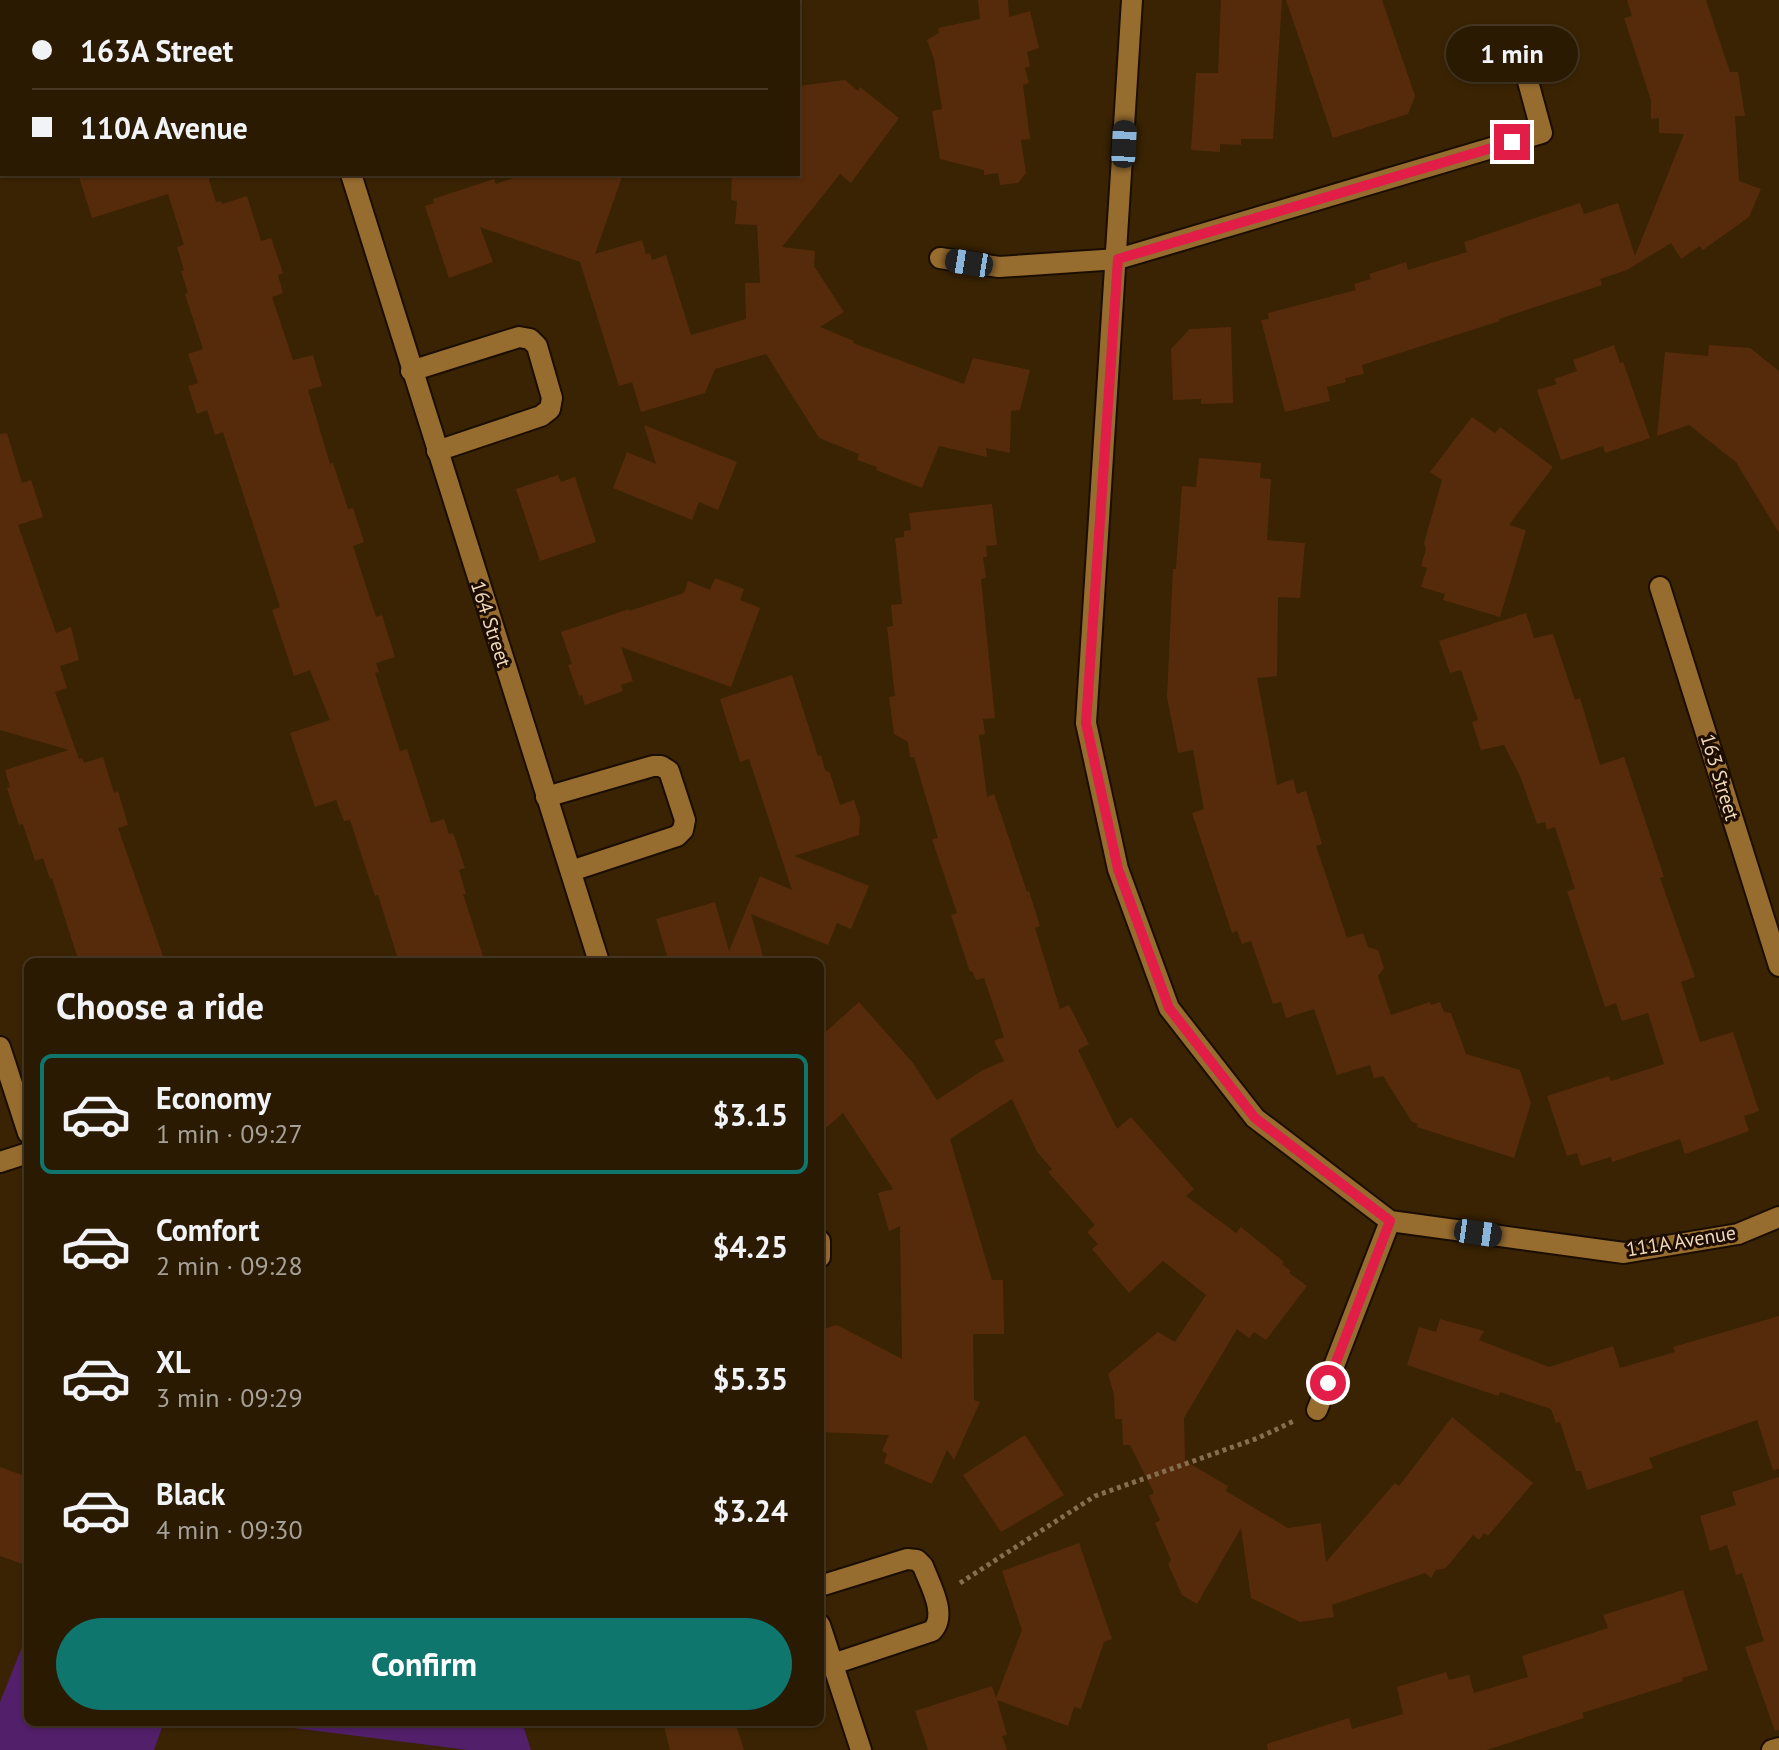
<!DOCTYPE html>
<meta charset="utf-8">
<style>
body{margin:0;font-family:"PT Sans",sans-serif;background:#33230c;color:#f1f3f6;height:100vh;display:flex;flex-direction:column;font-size:30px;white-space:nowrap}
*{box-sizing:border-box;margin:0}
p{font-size:26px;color:#a6a199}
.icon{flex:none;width:44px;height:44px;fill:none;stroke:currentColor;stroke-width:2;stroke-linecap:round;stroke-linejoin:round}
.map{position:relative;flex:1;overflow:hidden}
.drawer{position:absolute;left:24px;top:958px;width:800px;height:768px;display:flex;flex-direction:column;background:#2b1a02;border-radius:12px;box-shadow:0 2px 6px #0004,0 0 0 2px #473824}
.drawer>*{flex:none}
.top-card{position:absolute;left:0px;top:0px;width:800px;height:176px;box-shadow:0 2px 6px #0004,0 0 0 2px #473824;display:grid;align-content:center;height:176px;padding:0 32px;background:#2b1a02}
.end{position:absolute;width:36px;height:36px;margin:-18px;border:10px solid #e11d48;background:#fff;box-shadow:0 0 0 4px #fff}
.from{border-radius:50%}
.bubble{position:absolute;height:56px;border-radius:28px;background:#2b1a02;box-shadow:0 2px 6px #0004,0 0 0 2px #473824;font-size:26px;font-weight:700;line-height:56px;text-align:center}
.car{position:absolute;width:24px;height:48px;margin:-24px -12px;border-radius:10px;box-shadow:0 0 6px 2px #0007;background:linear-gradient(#222 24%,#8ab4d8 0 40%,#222 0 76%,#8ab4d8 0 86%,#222 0)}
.top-card b{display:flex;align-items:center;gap:28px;height:76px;font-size:30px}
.top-card b+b{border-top:2px solid #473824}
.top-card i{width:20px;height:20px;background:#f1f3f6}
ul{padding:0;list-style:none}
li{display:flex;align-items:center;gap:24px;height:120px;margin:0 16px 12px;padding:0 16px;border:4px solid transparent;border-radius:12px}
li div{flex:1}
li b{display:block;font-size:30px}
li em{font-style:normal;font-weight:700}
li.current{border-color:#0f766e}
li>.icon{width:72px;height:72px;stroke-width:1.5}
h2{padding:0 32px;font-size:36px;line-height:96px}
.button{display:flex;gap:16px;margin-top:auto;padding:16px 32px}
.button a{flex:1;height:92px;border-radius:48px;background:#0f766e;color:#fff;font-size:32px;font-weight:700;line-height:92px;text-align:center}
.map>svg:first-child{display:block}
</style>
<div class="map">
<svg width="1779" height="1750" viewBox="0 0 1779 1750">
<rect width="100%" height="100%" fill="#392302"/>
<g fill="#521f6a">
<polygon points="28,1632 28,1722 164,1722 154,1750 0,1750 0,1702"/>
<polygon points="246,1722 522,1722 531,1750 468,1750"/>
</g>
<g fill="#562b0c">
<polygon points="978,0 1008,0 1009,17 1030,11 1039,48 1027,52 1030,66 1025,68 1029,83 1023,85 1030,139 1021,140 1026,173 1018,183 1000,185 998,173 984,175 984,170 940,159 932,111 942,109 934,59 927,40 939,33 938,28 980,19"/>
<polygon points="1221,0 1282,0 1273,139 1241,139 1241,145 1220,144 1220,152 1191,150 1196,73 1218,73"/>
<polygon points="1286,0 1382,0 1415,96 1408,114 1333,138"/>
<polygon points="1627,0 1706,0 1730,72 1738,72 1745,116 1735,116 1739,181 1761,189 1749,217 1703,250 1700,246 1681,259 1671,243 1627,270 1600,279 1602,285 1499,319 1500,321 1362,365 1364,374 1345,378 1346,382 1327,387 1330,401 1285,412 1261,320 1269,319 1268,313 1356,290 1354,284 1371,279 1369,274 1406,262 1408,270 1467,252 1464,242 1580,203 1584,214 1618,203 1635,256 1684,134 1659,133 1659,118 1651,119 1651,100 1624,18 1632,16"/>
<polygon points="845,80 858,91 860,87 899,118 851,183 840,174 782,247 815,251 814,266 844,312 820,327 854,341 853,343 964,384 973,358 1030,370 1020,410 1011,411 1010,453 986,448 987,457 939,446 922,488 876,470 877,467 857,460 859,454 819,438 766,354 715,369 705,393 641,412 632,382 619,386 580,262 480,227 493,262 449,278 425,206 434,203 433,199 494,179 496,184 524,174 623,174 595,254 642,240 646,254 650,253 652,260 666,255 691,335 746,319 745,283 760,283 757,225 735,224 737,201 731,200 732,174 798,174 798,86"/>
<polygon points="78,174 210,174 209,180 216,202 221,201 222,204 247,196 261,241 271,238 283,273 278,275 283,293 272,297 293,360 313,355 322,386 308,390 330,464 333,463 348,509 353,508 364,542 353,546 376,617 382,615 395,657 376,663 379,672 375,673 400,751 407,749 431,823 444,819 449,834 453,833 465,868 459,870 466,894 463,894 485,962 399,962 378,895 375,896 350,820 344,821 336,800 315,807 290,733 330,720 310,670 294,676 272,610 280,607 223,432 215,435 207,410 197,414 188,386 198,383 188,354 203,349 185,294 188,293 181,271 184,270 177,247 184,245 168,194 92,218"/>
<polygon points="1231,327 1233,403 1201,404 1201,399 1173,400 1171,349 1190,329"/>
<polygon points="1614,345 1620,363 1623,362 1650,438 1605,453 1603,446 1561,460 1537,390 1557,384 1554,379 1577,371 1573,360"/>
<polygon points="1709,345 1750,348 1779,371 1779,533 1736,462 1689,425 1657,436 1665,352 1708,356"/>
<polygon points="1472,417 1495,433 1500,427 1553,467 1509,525 1526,530 1500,617 1443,600 1445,594 1421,587 1427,568 1421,566 1426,549 1424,543 1442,480 1430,472"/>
<polygon points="644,425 737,462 718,510 699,502 692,520 613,488 627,452 656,464"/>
<polygon points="7,433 22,483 31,480 43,517 18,525 56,633 71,627 79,660 60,666 67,688 55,692 79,759 82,758 84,763 103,757 114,793 118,791 128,825 118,828 165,962 79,962 52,878 50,879 43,858 35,861 23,824 19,825 7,788 10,787 5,770 69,750 0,730 0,434"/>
<polygon points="1199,458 1261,463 1260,478 1271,479 1267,540 1305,543 1300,598 1278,597 1277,676 1257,678 1277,785 1293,779 1297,794 1306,791 1322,844 1316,846 1347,938 1363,933 1368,947 1378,950 1384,968 1378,976 1391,1015 1430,1002 1431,1005 1440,1002 1444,1012 1451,1013 1466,1054 1520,1070 1531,1103 1514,1158 1417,1127 1418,1124 1412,1122 1383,1076 1374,1078 1370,1065 1337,1075 1314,1009 1286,1018 1281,1002 1273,1004 1251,941 1242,944 1237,931 1232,933 1192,813 1204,809 1193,750 1178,753 1167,697 1173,569 1176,569 1182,486 1196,487"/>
<polygon points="558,475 561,482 575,477 596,542 540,561 516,489"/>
<polygon points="992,504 997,545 986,546 987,557 983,557 986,578 981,579 995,718 983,719 985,734 979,735 987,797 994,794 1027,892 1029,891 1040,926 1035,928 1060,1009 1069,1005 1089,1044 1078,1050 1117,1129 1131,1117 1194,1189 1186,1196 1236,1233 1241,1227 1284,1262 1282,1264 1291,1271 1289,1273 1307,1286 1266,1340 1254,1332 1249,1338 1237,1329 1184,1418 1185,1461 1228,1486 1226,1491 1288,1528 1321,1523 1326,1562 1395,1483 1399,1486 1452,1417 1533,1483 1488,1536 1484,1533 1479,1540 1473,1535 1446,1568 1436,1570 1431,1578 1425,1573 1332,1605 1334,1617 1300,1622 1251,1598 1241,1528 1197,1604 1182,1595 1168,1564 1171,1560 1155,1523 1160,1520 1149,1496 1154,1493 1130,1445 1123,1445 1122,1419 1115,1419 1114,1395 1108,1374 1158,1332 1175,1342 1206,1295 1163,1261 1129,1293 1092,1249 1098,1244 1087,1232 1095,1225 1048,1172 1052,1169 1037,1152 1012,1099 950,1139 992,1280 1003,1280 1004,1334 973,1334 974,1400 980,1402 954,1460 947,1450 932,1484 884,1463 887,1454 882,1451 889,1435 820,1432 820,1330 837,1325 902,1359 900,1226 889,1231 878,1193 893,1189 843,1113 820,1133 820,1037 859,1002 913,1063 937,1100 983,1070 1004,1061 994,1041 1004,1037 984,978 976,980 972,971 970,972 951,915 957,913 932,839 938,838 914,757 910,757 908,742 894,734 889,697 895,696 887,627 893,626 891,605 902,604 895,538 904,537 904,531 911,530 909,513"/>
<polygon points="715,578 744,589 740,600 760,608 731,687 621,647 633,681 621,685 623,691 585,705 582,695 579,696 568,665 572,664 561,632 629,609 629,611 684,593 688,581 710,590"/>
<polygon points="1526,613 1534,638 1553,634 1575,700 1580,698 1600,765 1624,757 1664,877 1660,878 1695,977 1681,982 1700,1042 1733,1032 1759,1111 1744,1116 1749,1131 1685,1154 1680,1139 1612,1162 1611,1157 1581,1166 1577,1153 1567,1156 1547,1096 1609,1076 1611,1081 1664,1064 1648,1013 1622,1021 1616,1003 1605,1007 1567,891 1575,889 1555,827 1547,830 1545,822 1537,824 1520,776 1504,745 1481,750 1472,722 1478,720 1461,670 1450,673 1439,641"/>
<polygon points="792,675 818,756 821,755 825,770 830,773 840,805 854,800 860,818 859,835 794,856 869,886 851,929 837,923 828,945 751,914 763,956 745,962 669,962 656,919 715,902 729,951 760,876 792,890 749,759 740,762 720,699"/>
<polygon points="1779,1316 1779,1469 1773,1470 1757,1420 1649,1458 1653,1468 1587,1490 1581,1471 1576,1471 1560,1422 1556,1423 1551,1409 1500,1392 1498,1396 1407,1365 1419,1327 1436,1332 1440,1319 1484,1331 1479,1340 1549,1367 1613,1346 1620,1368 1675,1352 1673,1347"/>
<polygon points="1025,1435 1064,1495 1001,1532 963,1475"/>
<polygon points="0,1467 28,1477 28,1566 0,1556"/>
<polygon points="1779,1477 1779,1730 1775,1731 1745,1647 1764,1641 1742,1573 1736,1575 1727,1545 1710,1551 1700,1516 1736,1505 1732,1492"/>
<polygon points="1079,1543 1112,1639 1104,1642 1081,1709 1074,1707 1068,1726 997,1700 1007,1735 1002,1736 1007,1750 928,1750 915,1711 992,1686 996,1698 1022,1630 1002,1571"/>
<polygon points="1683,1590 1708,1670 1682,1678 1683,1681 1582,1713 1584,1718 1487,1750 1268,1750 1267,1744 1349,1718 1352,1729 1403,1714 1397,1687 1446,1672 1449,1680 1469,1675 1474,1693 1528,1677 1522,1656 1608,1628 1603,1615"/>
<polygon points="663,1722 735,1722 744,1750 670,1750"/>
</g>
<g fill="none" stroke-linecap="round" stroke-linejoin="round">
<g stroke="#1b0e00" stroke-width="24">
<g id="minor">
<polyline points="297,0 298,2"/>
<polyline points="1132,0 1086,723 1118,869 1169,1008 1255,1118 1390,1221 1624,1253 1738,1234 1779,1217"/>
<polyline points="251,2 255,0"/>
<polyline points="0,88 2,88"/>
<polyline points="351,174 599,962"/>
<polyline points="940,258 999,267 1118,259 1542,133 1520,52"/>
<polyline points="411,371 519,337 530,339 537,346 552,398 550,409 541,416 437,451"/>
<polyline points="1660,587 1779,966"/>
<polyline points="546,797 653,766 661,766 669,771 685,820 683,830 677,836 571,871"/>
<polyline points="0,1047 28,1133"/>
<polyline points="0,1162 28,1153"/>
<polyline points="820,1241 820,1257"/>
<polyline points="1317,1410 1390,1221"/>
<path d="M820,1586l87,-27 10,1 6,6c7,19 25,49 9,65l-99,33"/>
<polyline points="820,1625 861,1750"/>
<polyline points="1772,1750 1779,1748"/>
</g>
</g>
<polyline stroke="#856e4f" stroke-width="5" stroke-dasharray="4 4" stroke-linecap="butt" points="960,1583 1095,1496 1258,1438 1294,1421"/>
<use href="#minor" stroke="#976c2f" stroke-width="20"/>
</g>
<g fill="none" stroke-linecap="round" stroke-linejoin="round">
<polyline stroke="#e11d48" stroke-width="10" points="1328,1383 1390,1221 1255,1118 1169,1008 1118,869 1086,723 1118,259 1512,142"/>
</g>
<g text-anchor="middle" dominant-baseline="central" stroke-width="6" stroke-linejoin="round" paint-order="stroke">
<g font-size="20" fill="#f1d9bc" stroke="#1d0d00">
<text transform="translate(491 624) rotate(72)">164 Street</text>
<text transform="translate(1720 777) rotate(73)">163 Street</text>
<text transform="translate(1681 1241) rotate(-9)">111A Avenue</text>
</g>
</g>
</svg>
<i class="end from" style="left:1328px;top:1383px"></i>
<i class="end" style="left:1512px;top:142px"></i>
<div class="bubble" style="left:1446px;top:26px;width:132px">1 min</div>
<i class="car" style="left:1124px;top:144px;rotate:3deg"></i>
<i class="car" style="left:969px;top:263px;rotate:279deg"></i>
<i class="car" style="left:1478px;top:1233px;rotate:98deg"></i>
<div class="top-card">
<b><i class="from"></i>163A Street</b>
<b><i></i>110A Avenue</b>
</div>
<section class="drawer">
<h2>Choose a ride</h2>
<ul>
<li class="current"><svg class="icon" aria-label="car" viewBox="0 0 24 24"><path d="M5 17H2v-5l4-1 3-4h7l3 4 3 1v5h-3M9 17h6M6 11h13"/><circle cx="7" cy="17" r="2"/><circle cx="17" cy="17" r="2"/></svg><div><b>Economy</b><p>1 min · 09:27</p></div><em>$3.15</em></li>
<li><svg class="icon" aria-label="car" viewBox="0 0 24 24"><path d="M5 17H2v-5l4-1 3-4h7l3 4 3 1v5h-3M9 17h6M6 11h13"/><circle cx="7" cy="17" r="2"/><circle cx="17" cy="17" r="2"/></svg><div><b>Comfort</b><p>2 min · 09:28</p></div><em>$4.25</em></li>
<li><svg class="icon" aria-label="car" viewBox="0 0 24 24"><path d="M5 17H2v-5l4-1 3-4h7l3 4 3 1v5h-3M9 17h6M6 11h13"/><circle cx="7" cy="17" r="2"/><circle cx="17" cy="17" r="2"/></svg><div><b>XL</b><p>3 min · 09:29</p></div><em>$5.35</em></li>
<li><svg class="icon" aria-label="car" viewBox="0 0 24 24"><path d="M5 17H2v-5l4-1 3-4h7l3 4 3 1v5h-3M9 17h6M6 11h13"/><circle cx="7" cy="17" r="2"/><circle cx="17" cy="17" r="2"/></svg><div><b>Black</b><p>4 min · 09:30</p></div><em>$3.24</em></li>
</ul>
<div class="button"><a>Confirm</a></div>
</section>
</div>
